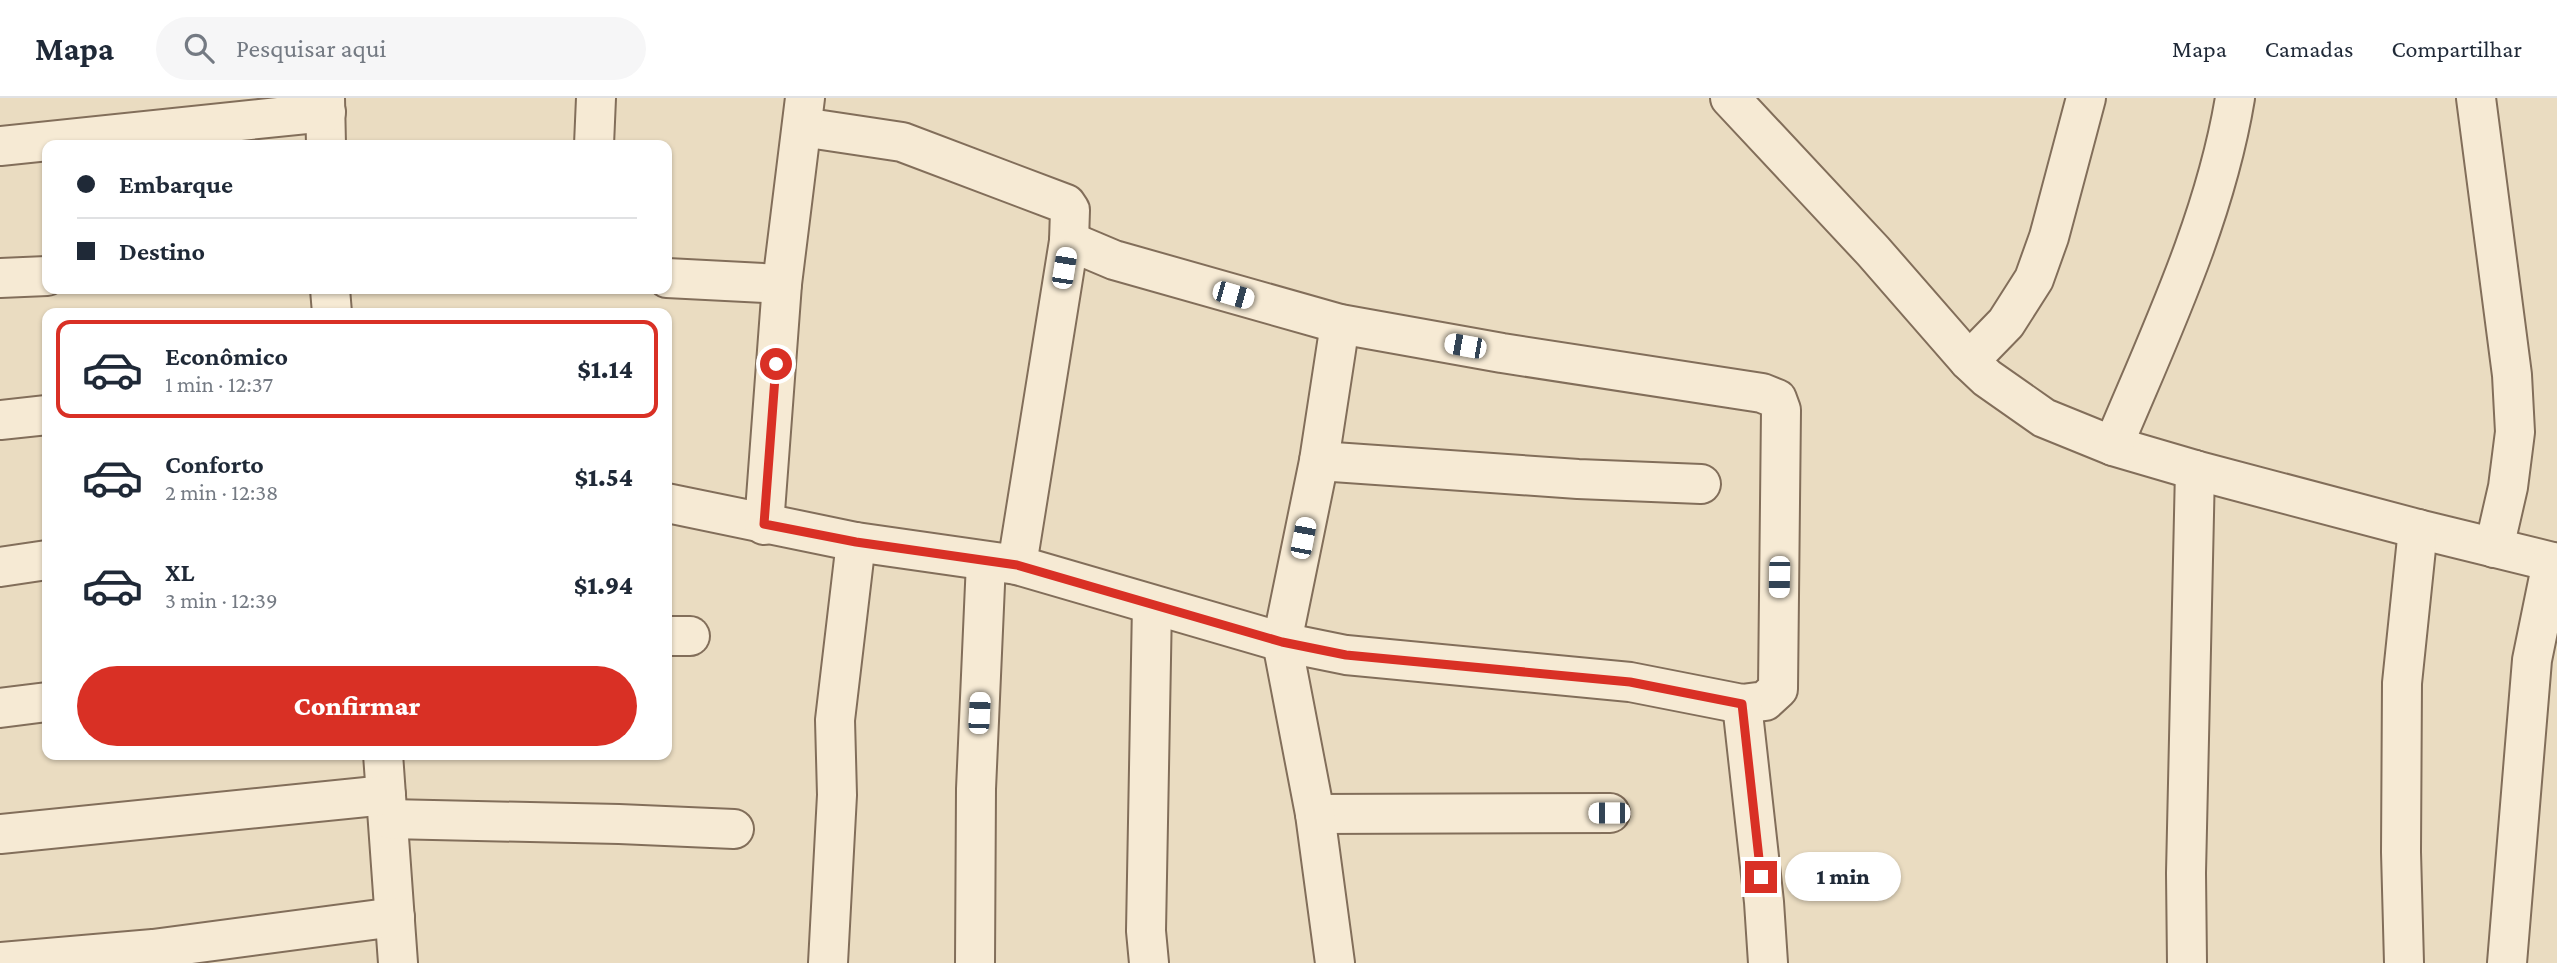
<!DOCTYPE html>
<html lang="pt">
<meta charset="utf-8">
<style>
body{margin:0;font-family:"Crimson Pro",serif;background:#f6f6f7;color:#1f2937;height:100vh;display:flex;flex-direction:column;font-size:26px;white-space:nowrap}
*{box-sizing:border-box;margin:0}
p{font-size:23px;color:#747a83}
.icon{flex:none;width:38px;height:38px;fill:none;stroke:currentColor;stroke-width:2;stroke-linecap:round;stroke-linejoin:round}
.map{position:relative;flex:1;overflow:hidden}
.details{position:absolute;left:42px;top:210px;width:630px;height:452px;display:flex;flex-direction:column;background:#fff;border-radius:14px;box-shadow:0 2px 5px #0004}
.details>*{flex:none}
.guide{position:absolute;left:42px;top:42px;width:630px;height:154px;border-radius:14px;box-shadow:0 2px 5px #0004;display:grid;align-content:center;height:154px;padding:0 35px;background:#fff}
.end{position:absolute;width:32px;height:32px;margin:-16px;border:9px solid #d93025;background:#fff;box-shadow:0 0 0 4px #fff}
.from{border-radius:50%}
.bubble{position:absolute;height:49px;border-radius:24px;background:#fff;box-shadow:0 2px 5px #0004;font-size:23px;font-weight:800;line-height:49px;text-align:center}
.car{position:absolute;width:21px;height:42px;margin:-21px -10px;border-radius:9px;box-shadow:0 0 5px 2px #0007;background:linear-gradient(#fff 24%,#345 0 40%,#fff 0 76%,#345 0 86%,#fff 0)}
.guide b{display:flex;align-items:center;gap:24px;height:66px;font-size:26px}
.guide b+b{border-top:2px solid #e0e1e3}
.guide i{width:18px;height:18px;background:#1f2937}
ul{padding:12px 0 0;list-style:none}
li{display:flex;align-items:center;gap:21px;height:98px;margin:0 14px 10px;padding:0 21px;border:4px solid transparent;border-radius:14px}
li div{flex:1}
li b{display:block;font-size:26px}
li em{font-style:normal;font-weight:800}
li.active{border-color:#d93025}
li>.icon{width:63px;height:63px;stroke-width:1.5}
.button{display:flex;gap:14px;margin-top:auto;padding:14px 35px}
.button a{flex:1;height:80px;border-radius:42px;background:#d93025;color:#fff;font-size:28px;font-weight:800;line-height:80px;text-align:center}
header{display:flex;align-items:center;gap:42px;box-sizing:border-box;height:98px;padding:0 35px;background:#fff;border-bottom:2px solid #e0e1e3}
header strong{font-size:33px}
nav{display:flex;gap:38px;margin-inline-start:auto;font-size:24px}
.search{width:490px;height:63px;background:#f6f6f7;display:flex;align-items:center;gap:18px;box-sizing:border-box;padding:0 24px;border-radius:38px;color:#747a83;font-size:26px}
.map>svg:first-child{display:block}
</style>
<header>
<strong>Mapa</strong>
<div class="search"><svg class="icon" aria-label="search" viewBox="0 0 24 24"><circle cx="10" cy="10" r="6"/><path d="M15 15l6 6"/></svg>Pesquisar aqui</div>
<nav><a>Mapa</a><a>Camadas</a><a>Compartilhar</a></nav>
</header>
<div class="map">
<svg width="2557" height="865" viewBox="0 0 2557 865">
<rect width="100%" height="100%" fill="#eadcc1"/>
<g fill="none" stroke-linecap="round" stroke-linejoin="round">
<g stroke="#826e5a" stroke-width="42">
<g id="minor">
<polyline points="325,0 326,47"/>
<polyline points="1730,0 1873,153 1969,263 1987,280 2044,320 2113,348 2195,372 2418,431 2557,465"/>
<polyline points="2476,0 2512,277 2515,334 2508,389 2494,450"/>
<polyline points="802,29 902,44 1066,106 1070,112 1069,143 1017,467"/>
<polyline points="594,47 596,0"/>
<polyline points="0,48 326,14"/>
<polyline points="0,180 47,178"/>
<polyline points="667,180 782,186"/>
<polyline points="330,191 332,215"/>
<polyline points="1969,263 2006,225 2034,181 2049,139 2086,0"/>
<polyline points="0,322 47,317"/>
<path d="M2113,348c47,-112 102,-227 122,-348"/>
<polyline points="1319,363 1578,381 1701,386"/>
<polyline points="667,405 856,444 1017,467 1282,544 1346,557 1630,584 1742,606 1765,603 1778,591 1781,312 1777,301 1762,295 1502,255 1340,226 1114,162 1069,143"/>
<polyline points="764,427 782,186 805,0"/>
<polyline points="0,469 47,462"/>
<polyline points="667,538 690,538"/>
<polyline points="1742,606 1764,804 1768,865"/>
<polyline points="0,610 47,604"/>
<polyline points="383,656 398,865"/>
<polyline points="1315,716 1610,715"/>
<polyline points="389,721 619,726 734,731"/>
<polyline points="0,736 386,697"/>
<polyline points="0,864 153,851 395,819"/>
<polyline points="828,865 837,697 835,622 856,444"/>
<polyline points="975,865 976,691 986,464"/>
<polyline points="1149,865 1146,833 1152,507"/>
<polyline points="1335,865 1315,716 1282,544 1319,363 1340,226"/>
<polyline points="2187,865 2186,775 2195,372"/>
<polyline points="2404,865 2401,754 2402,585 2418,431"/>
<polyline points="2507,865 2532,562 2552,464"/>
</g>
</g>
<use href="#minor" stroke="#f6ead4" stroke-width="38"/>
</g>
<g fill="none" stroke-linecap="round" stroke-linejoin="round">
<polyline stroke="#d93025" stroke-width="9" points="776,266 764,426 856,444 1017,467 1282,544 1346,557 1630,584 1742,606 1761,779"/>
</g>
</svg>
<i class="end from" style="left:776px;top:266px"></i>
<i class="end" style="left:1761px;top:779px"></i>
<div class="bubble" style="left:1785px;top:754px;width:116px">1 min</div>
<i class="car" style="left:1064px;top:170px;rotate:9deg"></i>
<i class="car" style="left:1233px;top:197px;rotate:106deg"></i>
<i class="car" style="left:1465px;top:248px;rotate:280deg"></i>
<i class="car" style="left:1303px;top:440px;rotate:11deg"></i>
<i class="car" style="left:1779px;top:479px;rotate:181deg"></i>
<i class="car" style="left:979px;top:615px;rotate:3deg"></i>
<i class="car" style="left:1609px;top:715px;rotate:270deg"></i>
<div class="guide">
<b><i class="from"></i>Embarque</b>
<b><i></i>Destino</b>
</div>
<section class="details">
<ul>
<li class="active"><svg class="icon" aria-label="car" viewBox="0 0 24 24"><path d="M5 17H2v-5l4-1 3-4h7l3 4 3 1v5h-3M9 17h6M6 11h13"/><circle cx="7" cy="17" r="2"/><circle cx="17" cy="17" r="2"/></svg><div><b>Econômico</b><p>1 min · 12:37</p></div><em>$1.14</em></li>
<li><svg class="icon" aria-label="car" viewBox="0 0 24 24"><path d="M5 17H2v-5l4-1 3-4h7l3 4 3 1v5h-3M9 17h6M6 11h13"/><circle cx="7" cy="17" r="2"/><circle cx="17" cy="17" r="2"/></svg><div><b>Conforto</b><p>2 min · 12:38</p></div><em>$1.54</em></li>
<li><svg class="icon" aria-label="car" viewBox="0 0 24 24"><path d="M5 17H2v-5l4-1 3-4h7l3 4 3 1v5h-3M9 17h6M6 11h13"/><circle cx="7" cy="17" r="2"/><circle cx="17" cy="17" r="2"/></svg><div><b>XL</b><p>3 min · 12:39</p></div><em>$1.94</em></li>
</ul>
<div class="button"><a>Confirmar</a></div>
</section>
</div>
